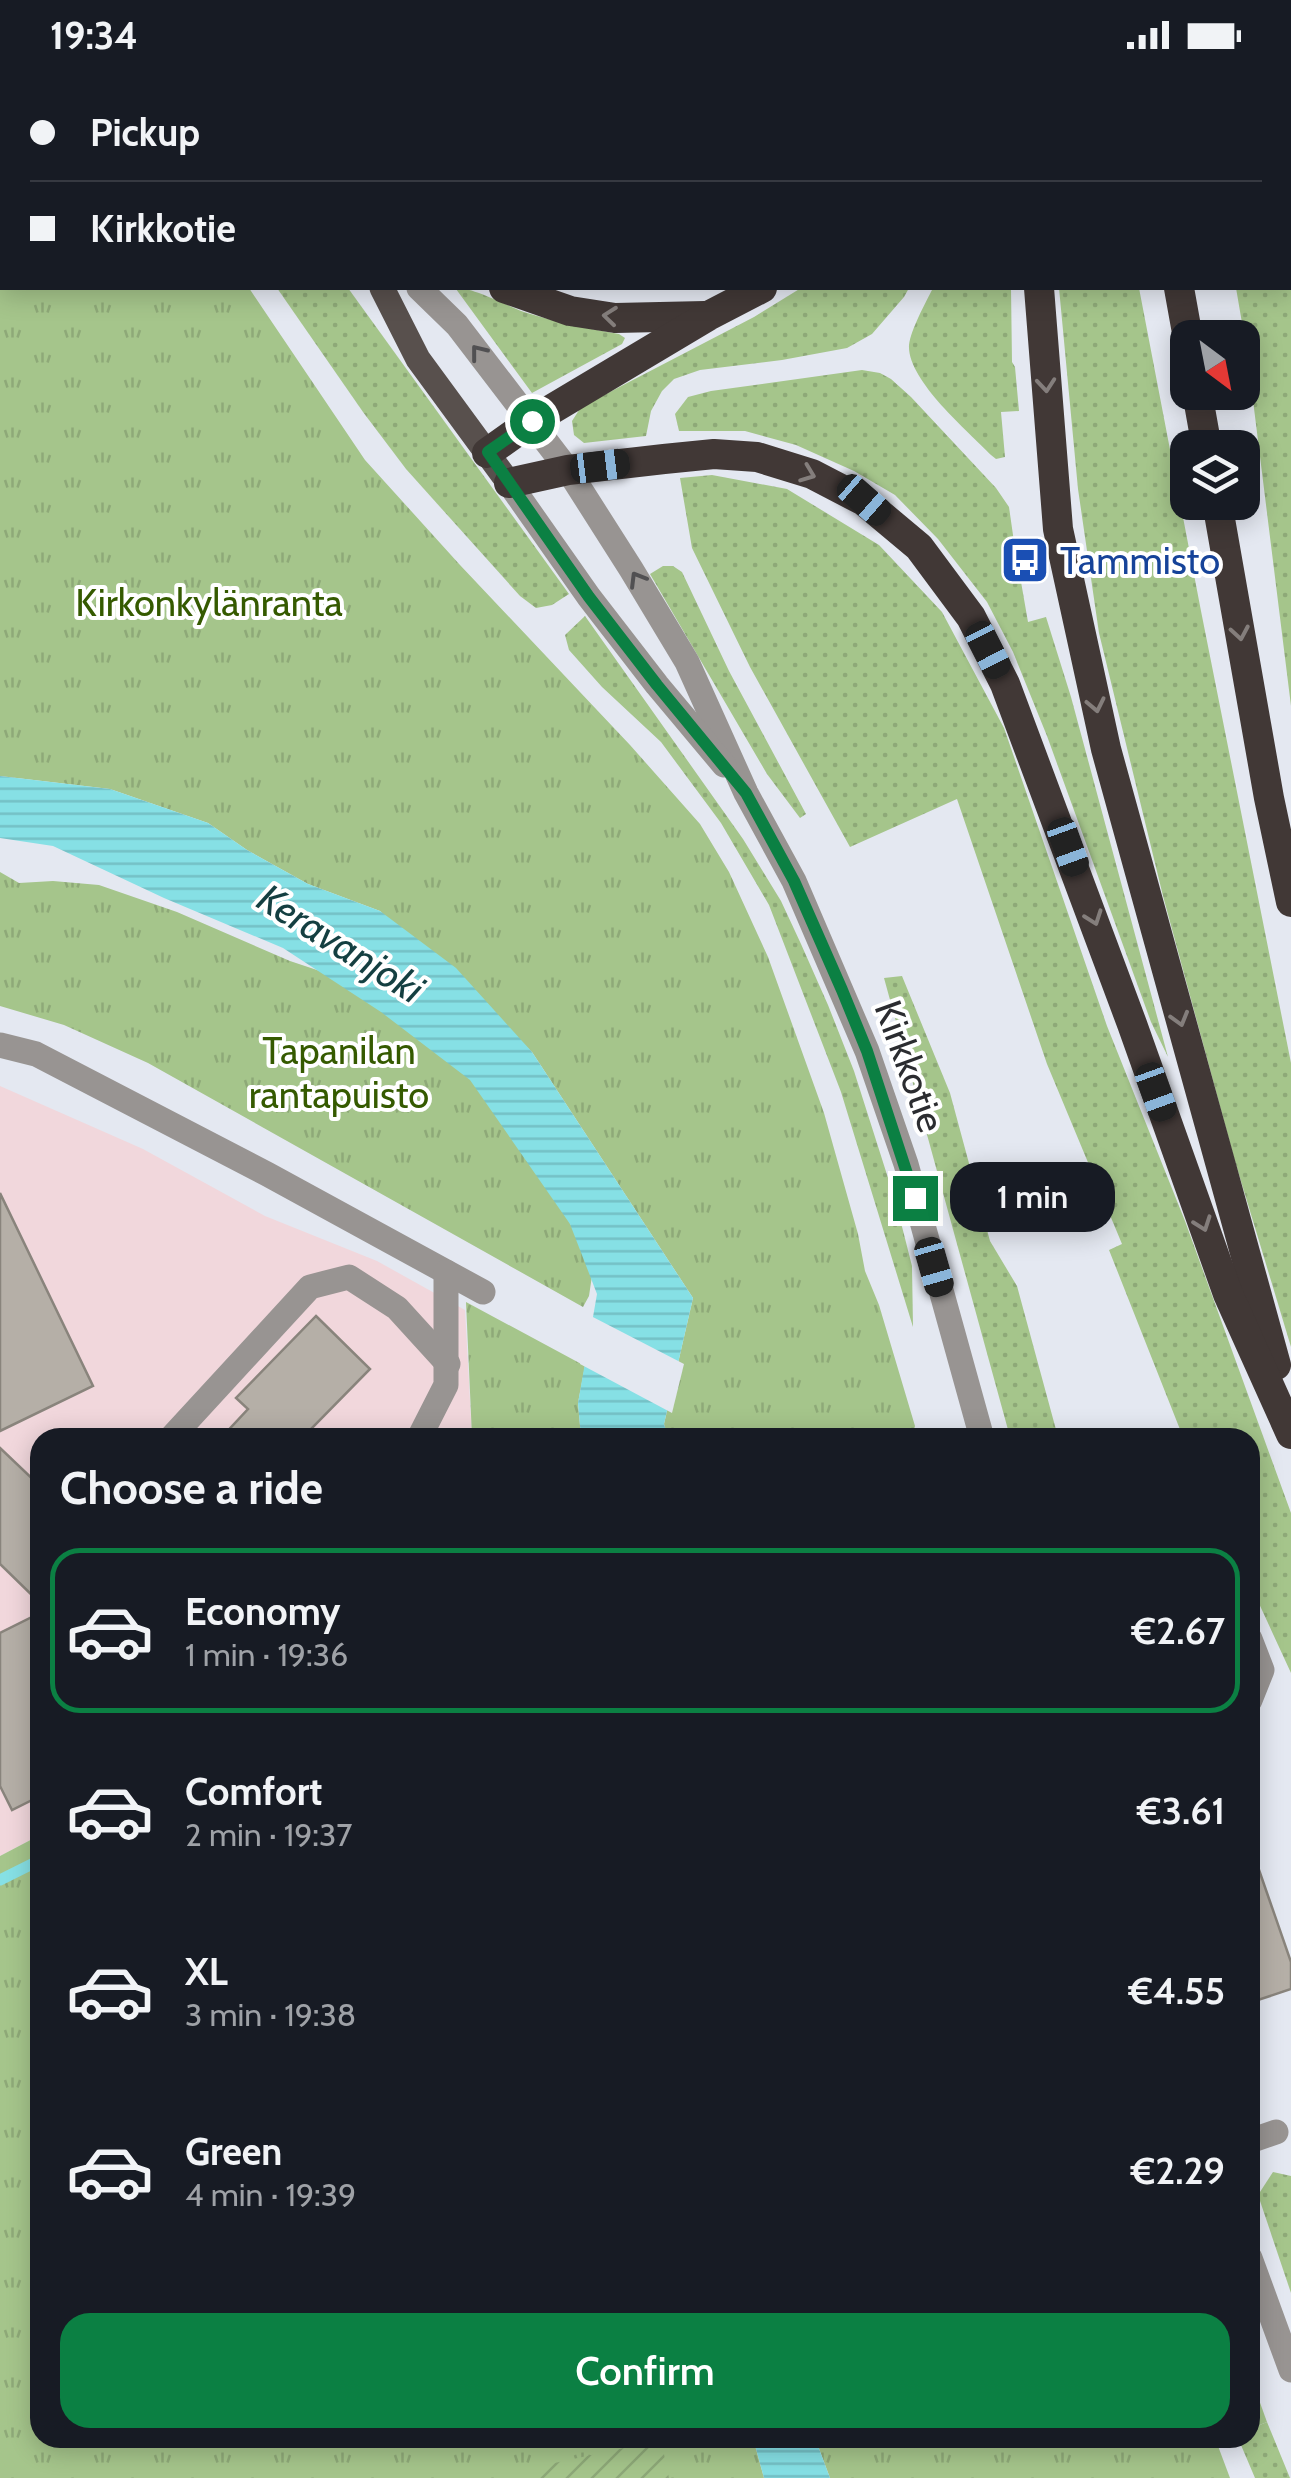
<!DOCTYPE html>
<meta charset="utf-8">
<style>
body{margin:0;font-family:Cabin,sans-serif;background:#242831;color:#f1f3f6;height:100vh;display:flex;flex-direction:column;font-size:38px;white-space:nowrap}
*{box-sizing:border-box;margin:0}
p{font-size:32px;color:#9ea1a6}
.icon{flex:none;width:55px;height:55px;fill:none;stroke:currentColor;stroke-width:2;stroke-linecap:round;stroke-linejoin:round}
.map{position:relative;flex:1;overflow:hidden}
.side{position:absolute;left:30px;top:1358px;width:1230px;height:1020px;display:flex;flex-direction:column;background:#171b24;border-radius:30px;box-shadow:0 5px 25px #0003}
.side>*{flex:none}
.banner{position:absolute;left:0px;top:0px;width:1292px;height:220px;box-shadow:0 5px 25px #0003;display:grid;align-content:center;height:220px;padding:0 30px;background:#171b24}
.needle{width:65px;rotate:148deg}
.controls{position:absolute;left:1170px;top:250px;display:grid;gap:20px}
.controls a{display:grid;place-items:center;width:90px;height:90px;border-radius:20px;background:#171b24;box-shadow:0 5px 25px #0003;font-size:50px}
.end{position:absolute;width:45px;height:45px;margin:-22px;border:12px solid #0b8043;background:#fff;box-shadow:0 0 0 5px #fff}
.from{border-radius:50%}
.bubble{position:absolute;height:70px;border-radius:30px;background:#171b24;box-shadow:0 5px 25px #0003;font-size:32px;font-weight:600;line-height:70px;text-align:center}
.car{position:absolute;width:30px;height:60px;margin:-30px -15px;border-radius:12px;box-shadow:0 0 8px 2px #0007;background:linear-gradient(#222 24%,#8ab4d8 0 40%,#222 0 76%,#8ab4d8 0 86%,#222 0)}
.banner b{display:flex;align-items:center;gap:35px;height:95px;font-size:38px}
.banner b+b{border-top:2px solid #363941}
.banner i{width:25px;height:25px;background:#f1f3f6}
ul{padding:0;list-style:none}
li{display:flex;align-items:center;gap:30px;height:165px;margin:0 20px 15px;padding:0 10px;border:5px solid transparent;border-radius:30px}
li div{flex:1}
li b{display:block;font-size:38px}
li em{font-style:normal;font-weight:600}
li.current{border-color:#0b8043}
li>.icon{width:90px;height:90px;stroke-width:1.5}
h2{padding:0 30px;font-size:45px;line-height:120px}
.action{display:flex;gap:20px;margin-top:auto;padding:20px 30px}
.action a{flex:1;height:115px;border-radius:30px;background:#0b8043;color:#fff;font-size:40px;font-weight:600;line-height:115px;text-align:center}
.status{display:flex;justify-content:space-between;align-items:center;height:70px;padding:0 50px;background:#171b24;direction:ltr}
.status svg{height:28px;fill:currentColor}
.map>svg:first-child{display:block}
</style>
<div class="status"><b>19:34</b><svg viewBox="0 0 49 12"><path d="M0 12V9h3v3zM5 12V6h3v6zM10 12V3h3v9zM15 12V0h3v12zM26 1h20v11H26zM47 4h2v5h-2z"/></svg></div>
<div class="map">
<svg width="1291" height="2408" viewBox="0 0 1291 2408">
<defs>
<pattern id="grass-dots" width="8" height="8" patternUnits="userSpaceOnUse" patternTransform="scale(2.5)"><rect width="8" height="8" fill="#a5c58b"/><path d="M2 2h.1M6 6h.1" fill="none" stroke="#8ea978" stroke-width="1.8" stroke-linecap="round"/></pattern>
<pattern id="forest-firs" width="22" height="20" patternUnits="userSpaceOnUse" patternTransform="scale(2.5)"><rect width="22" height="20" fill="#a5c58b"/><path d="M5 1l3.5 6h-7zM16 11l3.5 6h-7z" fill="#8ea978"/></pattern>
<pattern id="park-tufts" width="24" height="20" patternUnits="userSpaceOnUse" patternTransform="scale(2.5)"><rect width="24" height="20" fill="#a5c58b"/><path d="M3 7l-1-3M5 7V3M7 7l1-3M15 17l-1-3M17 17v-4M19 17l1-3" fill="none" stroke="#8ea978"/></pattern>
<pattern id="garden-furrows" width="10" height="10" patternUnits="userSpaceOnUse" patternTransform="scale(2.5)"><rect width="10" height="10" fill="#a5c58b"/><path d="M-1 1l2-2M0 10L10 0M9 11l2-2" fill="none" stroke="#8ea978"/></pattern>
<pattern id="water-rules" width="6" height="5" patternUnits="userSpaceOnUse" patternTransform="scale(2.5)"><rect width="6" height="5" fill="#86e0e5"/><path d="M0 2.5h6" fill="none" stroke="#74c0c5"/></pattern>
</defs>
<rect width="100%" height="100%" fill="#e4e8f1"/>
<polygon fill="#f1d7dc" points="0,1016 143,1079 265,1146 377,1191 465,1240 472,1367 40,1368 40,1765 0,1786"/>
<g fill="url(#grass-dots)">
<polygon points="674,0 913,0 912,2 671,2"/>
<polygon points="1290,82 1291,87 1291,636 1247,282 1236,218 1290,218"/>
<polygon points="277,218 348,218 569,524 552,535 536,538 520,526 406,399 363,342"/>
<path d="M457,218c17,0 49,17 67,24 31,10 62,16 95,22l6,4 -3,6 -90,49 -76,-104z"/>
<polygon points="801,218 909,218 904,227 872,264 847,278 782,290 700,300 674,309 662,321 651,341 646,366 584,373 574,365 572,351 581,337 754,247"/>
<path d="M933,218h78l1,74 3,5 4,44 -18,1 4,45 -9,2 -5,-4c-23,-24 -84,-75 -82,-110 2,-16 17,-43 24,-57z"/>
<polygon points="1059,218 1139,218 1201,541 1291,993 1291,1277 1234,1088 1163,826 1099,563 1078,419"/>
<polygon points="862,300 880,303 891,309 911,327 996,418 1009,437 1015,479 1007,481 1011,507 1020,506 1028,552 1046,547 1071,627 1168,987 1151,952 1047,666 1013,582 987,532 938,469 895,425 854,401 796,375 745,361 679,361 675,344 688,327 711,321"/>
<polygon points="712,405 787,419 879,475 942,542 1004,658 1107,956 1185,1151 1291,1443 1291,1603 1250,1514 1250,1368 1183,1367 1109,1180 1122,1174 1047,994 957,729 850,777 750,597 692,478 680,408"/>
<polygon points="663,496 673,496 682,502 729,601 806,744 800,748 767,704 650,504"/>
<polygon points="585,546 743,769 781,831 801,874 828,935 854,1001 896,1133 912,1196 913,1257 841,1022 769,835 721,753 661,672 602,617 569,580 565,565"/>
<polygon points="902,906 950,1023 990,1171 1017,1216 1058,1367 1010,1367 884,908"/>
<polygon points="1273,2102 1291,2106 1291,2223 1258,2125"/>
<polygon points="1267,2352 1290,2408 1255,2408 1238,2368 1250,2368 1250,2359"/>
</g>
<g fill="url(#forest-firs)">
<polygon points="440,0 674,0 671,2 447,2"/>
<polygon points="1250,2305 1267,2352 1250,2359"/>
</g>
<g fill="url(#park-tufts)">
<polygon points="0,0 100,0 102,2 2,2 2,218 249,218 365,390 460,495 630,675 700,754 729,802 768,887 824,1043 858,1164 865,1201 879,1235 915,1356 912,1367 668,1367 664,1354 693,1228 532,982 380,841 308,814 247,780 208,753 110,719 0,706"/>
<polygon points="0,802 19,813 53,811 99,815 177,842 290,891 335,906 456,987 544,1102 593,1199 589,1226 583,1237 148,993 64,955 0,936"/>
<polygon points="466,1232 585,1296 578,1333 581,1367 472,1367"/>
<polygon points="40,1765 40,2368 753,2368 764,2408 0,2408 0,1786"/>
<polygon points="815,2368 1215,2368 1230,2408 830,2408"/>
</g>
<polygon fill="url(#garden-furrows)" points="661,2370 669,2408 538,2408 536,2397"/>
<g fill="url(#water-rules)">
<polygon points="0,706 110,719 208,753 247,780 308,814 380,841 456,898 532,982 693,1228 664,1354 668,1367 581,1367 578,1333 597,1224 570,1154 470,1010 381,942 283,878 164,828 53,776 0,768"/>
<polygon points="753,2368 815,2368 830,2408 764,2408"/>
</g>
<polygon fill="#e4e8f1" points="589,1245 684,1294 672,1343 580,1294"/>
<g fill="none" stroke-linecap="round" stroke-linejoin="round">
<polyline stroke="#86e0e5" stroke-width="11" points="0,1810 40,1790"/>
</g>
<g fill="#b5afa7" stroke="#89847c" stroke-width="2.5">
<polygon points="1015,482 1019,502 1012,503 1009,483"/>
<polygon points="0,1123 93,1316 0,1361"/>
<polygon points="316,1246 370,1299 307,1363 311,1368 221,1368 248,1339 236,1328"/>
<polygon points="0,1378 40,1416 40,1533 0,1494"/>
<polygon points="40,1543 40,1726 12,1740 0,1716 0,1563"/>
<polygon points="1250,1774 1291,1892 1291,1919 1255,1931 1250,1918"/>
</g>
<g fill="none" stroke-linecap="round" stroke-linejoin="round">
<g stroke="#989492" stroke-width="25">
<polyline points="419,218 457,255 568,400 631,499 687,592 746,723 794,811 867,981 906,1094 982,1368"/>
<polyline points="509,413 589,527 657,615 724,695"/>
<polyline points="0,975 36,984 267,1104 483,1222"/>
<polyline points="171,1368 310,1217 349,1207 397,1238 448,1294"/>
<polyline points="419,1368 446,1315 446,1202"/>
<polyline points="1250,1569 1262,1600 1250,1630"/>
<polyline points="1250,2071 1276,2062"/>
<polyline points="1250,2188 1291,2300"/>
</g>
<g stroke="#58504d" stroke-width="25">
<polyline points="243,0 244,2"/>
<polyline points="382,218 418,289 509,413"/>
</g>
<g stroke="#413836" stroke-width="30">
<polyline points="1021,0 1022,2"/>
<polyline points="1141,0 1141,2"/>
<polyline points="938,2 938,0"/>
<polyline points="504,218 570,241 615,248 705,246"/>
<polyline points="1039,218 1058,459 1106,679 1276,1295"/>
<polyline points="1179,218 1188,268"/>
<polyline points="1197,322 1207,378"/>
<polyline points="487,383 532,351 708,246 762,218"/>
<polyline points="509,413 568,400 664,389 714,384 757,387 812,404 864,431 919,477 971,547 1005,614 1132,954 1228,1224 1291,1364"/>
<polyline points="1217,432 1269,728 1291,832"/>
</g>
</g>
<defs><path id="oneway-chevron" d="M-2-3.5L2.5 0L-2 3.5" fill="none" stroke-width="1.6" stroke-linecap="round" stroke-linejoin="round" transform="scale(2.5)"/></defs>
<g stroke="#847e7c">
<use href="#oneway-chevron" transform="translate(610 246) rotate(-174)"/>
<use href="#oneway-chevron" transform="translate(1046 315) rotate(85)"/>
<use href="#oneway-chevron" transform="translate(808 404) rotate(21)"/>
<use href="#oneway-chevron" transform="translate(1240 563) rotate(80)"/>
<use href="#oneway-chevron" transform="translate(1096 635) rotate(78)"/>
<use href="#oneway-chevron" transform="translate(1094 848) rotate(70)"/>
<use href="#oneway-chevron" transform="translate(1180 949) rotate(74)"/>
<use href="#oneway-chevron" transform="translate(1203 1154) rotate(70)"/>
</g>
<g stroke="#515052">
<use href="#oneway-chevron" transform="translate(478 282) rotate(-128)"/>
<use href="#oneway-chevron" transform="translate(637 509) rotate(-121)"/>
</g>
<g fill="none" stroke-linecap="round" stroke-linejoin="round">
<polyline stroke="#0b8043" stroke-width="12" points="532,351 488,382 589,527 657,615 746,723 794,811 842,920 867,981 915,1128"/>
</g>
<defs>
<g id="bus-square" transform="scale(2.5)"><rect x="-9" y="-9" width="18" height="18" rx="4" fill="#1a4fb4" stroke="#fff"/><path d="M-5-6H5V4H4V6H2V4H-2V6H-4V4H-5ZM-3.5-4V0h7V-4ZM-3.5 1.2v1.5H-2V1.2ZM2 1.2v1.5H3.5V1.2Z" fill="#fff"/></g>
</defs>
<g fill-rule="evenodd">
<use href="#bus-square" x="1025" y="490"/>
</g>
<g text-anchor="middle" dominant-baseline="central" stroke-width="8" stroke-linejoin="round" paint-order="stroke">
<g font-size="38" fill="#164399" stroke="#fff" text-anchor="start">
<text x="1060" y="490">Tammisto</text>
</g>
<g font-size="38" fill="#355a00" stroke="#fff">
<text x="209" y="532">Kirkonkylänranta</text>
<text x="339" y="980">Tapanilan<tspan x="339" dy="44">rantapuisto</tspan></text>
</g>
<g font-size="38" fill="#2b2c30" stroke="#fff">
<text transform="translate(910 996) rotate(70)">Kirkkotie</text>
</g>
<g font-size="40" font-style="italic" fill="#143f41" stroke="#fff">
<text transform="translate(341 873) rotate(32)">Keravanjoki</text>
</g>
</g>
</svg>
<div class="controls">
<a><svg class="needle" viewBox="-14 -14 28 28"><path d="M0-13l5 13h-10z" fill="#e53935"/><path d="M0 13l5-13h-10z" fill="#9ea1a6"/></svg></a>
<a><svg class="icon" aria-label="layers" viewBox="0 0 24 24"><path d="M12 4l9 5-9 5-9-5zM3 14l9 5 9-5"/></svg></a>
</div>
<i class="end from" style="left:532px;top:351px"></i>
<i class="end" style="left:915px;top:1128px"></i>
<div class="bubble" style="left:950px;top:1092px;width:165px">1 min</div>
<i class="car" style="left:600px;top:396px;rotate:83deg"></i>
<i class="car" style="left:864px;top:430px;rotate:131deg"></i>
<i class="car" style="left:988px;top:580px;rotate:153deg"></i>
<i class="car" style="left:1068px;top:777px;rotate:160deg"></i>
<i class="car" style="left:1156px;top:1022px;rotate:160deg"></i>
<i class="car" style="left:934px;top:1197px;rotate:164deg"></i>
<div class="banner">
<b><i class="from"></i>Pickup</b>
<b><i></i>Kirkkotie</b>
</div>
<section class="side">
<h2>Choose a ride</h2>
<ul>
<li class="current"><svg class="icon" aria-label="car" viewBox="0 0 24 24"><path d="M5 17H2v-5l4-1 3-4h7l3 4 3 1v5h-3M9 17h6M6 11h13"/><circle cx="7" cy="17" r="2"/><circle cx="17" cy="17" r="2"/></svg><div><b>Economy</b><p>1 min · 19:36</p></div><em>€2.67</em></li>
<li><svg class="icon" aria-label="car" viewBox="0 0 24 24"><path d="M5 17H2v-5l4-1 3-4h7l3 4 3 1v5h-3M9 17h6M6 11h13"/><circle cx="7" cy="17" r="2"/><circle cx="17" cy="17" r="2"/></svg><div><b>Comfort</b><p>2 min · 19:37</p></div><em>€3.61</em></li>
<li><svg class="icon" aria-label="car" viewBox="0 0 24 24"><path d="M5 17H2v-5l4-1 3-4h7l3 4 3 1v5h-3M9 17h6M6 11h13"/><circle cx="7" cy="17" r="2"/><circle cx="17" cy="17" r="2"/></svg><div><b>XL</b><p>3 min · 19:38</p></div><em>€4.55</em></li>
<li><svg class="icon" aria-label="car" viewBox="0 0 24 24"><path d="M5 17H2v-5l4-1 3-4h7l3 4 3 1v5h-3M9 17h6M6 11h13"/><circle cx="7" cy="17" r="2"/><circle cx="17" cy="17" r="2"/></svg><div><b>Green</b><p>4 min · 19:39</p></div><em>€2.29</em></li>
</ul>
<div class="action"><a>Confirm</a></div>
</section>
</div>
